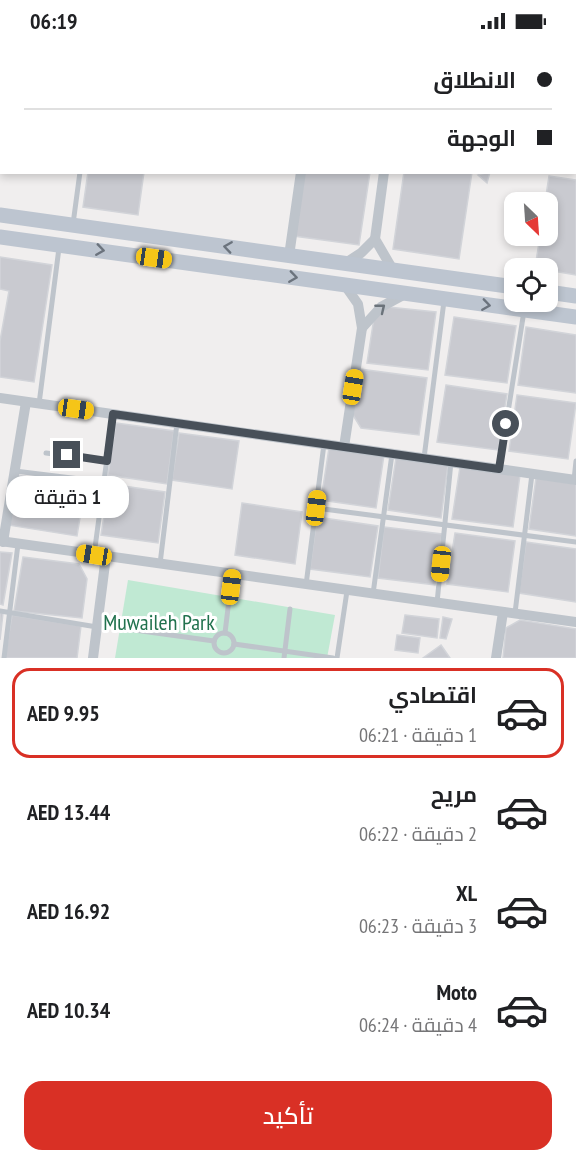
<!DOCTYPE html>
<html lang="ar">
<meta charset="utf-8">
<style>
body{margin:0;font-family:"PT Sans Narrow",Cairo,sans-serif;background:#f6f6f6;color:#202124;direction:rtl;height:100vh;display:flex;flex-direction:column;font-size:22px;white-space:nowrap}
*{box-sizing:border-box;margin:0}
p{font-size:20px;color:#757577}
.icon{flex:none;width:33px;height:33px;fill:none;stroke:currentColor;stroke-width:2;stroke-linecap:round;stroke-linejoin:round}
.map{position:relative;height:616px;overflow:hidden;direction:ltr}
.side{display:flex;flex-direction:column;background:#fff;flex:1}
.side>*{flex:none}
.guide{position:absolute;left:0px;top:0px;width:576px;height:132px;box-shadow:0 3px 9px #0003;direction:rtl;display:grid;align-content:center;height:132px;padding:0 24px;background:#fff}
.needle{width:39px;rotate:155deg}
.controls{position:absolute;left:504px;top:150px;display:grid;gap:12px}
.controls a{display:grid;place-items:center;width:54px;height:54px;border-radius:12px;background:#fff;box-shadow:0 3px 9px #0003;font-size:30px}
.end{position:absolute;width:27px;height:27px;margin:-14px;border:8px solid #485059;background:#fff;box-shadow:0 0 0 3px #fff}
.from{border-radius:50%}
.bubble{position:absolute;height:42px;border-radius:18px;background:#fff;box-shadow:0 3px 9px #0003;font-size:20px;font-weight:600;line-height:42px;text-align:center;direction:rtl}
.car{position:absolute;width:18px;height:36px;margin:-18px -9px;border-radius:8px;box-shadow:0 0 4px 2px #0007;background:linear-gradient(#f5c518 24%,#345 0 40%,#f5c518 0 76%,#345 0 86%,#f5c518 0)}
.guide b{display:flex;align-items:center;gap:21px;height:57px;font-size:22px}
.guide b+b{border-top:2px solid #e0e0e0}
.guide i{width:15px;height:15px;background:#202124}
ul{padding:10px 0 0;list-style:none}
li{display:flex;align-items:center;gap:18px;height:90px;margin:0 12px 9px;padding:0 12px;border:3px solid transparent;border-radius:18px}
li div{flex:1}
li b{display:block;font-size:22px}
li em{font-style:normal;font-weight:600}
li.on{border-color:#d93025}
li>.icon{width:54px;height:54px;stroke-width:1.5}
.action{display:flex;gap:12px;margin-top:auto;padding:12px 24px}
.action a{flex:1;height:69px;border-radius:18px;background:#d93025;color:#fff;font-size:24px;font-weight:600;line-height:69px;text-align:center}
.status{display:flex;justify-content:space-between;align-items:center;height:42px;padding:0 30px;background:#fff;direction:ltr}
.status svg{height:16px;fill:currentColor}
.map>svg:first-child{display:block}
</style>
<div class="status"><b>06:19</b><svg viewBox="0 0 49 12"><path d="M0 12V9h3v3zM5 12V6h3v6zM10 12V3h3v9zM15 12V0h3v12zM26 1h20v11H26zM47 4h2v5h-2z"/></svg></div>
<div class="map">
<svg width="576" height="616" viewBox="0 0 576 616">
<rect width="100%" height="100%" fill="#f0eeee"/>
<polygon fill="#c0e9d3" points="128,538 335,573 327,616 115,616"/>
<g fill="#c9cad0" stroke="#d2d4d9" stroke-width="1.5">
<polygon points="33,0 86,0 32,2"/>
<polygon points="102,0 153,0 101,2"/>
<polygon points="224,0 283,0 224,2"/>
<polygon points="88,130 144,130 138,173 83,165"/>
<polygon points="303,130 370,130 359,203 294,194"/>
<polygon points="404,130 472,130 459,217 393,207"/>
<polygon points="488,130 490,130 487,141 478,133"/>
<polygon points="549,134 576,138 576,233 535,226 540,194 548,194 548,160 545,160"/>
<polygon points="0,215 52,223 34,340 0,335 0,299 9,249 0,247"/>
<polygon points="388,265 436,270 428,328 367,321 374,276"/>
<polygon points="454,275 516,284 507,341 445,333"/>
<polygon points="526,285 576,293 576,351 518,343"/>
<polygon points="360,327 427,336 419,393 361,386 353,373"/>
<polygon points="446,343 507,352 498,408 437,400"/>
<polygon points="517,353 576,361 568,417 509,409"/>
<polygon points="116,381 174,389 167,442 108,433"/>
<polygon points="179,391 239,399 232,447 172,438"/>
<polygon points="329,406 384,413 376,466 321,458"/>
<polygon points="396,416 448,423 441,476 388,468"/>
<polygon points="460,425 520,433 513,485 452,477"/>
<polygon points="17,433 85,445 77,494 8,483"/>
<polygon points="536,436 576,442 576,494 529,487"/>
<polygon points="109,442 165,450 158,501 101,493"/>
<polygon points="242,461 302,470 295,522 235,513"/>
<polygon points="317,475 378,484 370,535 310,527"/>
<polygon points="384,485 442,492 435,543 378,536"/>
<polygon points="455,491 515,499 508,550 447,542"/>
<polygon points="526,500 576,507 576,560 519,551"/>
<polygon points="0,510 12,511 3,563 0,562"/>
<polygon points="23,515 79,522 87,537 82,576 14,569"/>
<polygon points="0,571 3,571 0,598"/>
<polygon points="12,573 81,584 77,616 5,616"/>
<polygon points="405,573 439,577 437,596 402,591"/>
<polygon points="443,575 452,577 446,597 440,596"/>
<polygon points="520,578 576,587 576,616 503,616 506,586"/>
<polygon points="397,593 420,596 418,611 395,608"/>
<polygon points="441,603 450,616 423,616"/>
</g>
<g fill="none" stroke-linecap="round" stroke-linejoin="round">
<g stroke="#bec4cb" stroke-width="5">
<polyline points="97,2 97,0"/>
<polyline points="156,2 156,0"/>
<polyline points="73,182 80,130"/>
<polyline points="39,362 59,206"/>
<polyline points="46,411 107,419"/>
<polyline points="424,416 444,259"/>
<polyline points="499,427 524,269"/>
<polyline points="15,429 104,440"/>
<polyline points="574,438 576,419"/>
<polyline points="316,466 576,500"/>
<polyline points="94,513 113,372"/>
<polyline points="160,522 177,381"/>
<polyline points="306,543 324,402"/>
<polyline points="373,552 392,412"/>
<polyline points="437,561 451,420"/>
<polyline points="0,569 97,585"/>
<polyline points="515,571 532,432"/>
<polyline points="127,587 214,599"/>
<polyline points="225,591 232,533"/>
<circle cx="224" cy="601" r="10"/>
<polyline points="234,602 333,616"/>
<polyline points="4,616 18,502"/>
<polyline points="284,616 290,567"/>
<polyline points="337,616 347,549"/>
</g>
<g stroke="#bec4cb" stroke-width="10">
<polyline points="303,2 303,0"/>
<polyline points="503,2 503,0"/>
<polyline points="0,38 2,38"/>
<polyline points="574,120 576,120"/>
<polyline points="384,130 375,197 393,228"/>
<polyline points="289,214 301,130"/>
<polyline points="344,222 361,211 375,197"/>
<polyline points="344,242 358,262 362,286 344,405"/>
<polyline points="362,286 381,265 405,252"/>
<polyline points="0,356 576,438"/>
<polyline points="0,499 576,580"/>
<polyline points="3,500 26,360"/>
<polyline points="93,616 106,514"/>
<polyline points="496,616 503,570"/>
</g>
<g stroke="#bdc5d0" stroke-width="15">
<polyline points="0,173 514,245"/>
<polyline points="0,195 576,275"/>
<polyline points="548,250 576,254"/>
</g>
</g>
<defs><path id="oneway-chevron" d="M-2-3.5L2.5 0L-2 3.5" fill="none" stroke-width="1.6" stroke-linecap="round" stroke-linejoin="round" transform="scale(1.5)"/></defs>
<g stroke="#6b737d">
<use href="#oneway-chevron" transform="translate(228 205) rotate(-172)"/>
<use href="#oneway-chevron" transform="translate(100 208) rotate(8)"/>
<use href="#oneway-chevron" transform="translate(293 235) rotate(8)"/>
<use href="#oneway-chevron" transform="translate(486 263) rotate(8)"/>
</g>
<use stroke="#6b737b" href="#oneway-chevron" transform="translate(381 266) rotate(-39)"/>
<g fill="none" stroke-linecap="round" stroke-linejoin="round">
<polyline stroke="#485059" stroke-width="8" points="67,413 107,419 113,372 499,427 506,382"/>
</g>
<g text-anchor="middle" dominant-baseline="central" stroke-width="6" stroke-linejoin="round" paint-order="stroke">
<g font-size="22" fill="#21724e" stroke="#fff">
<text x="159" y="580">Muwaileh Park</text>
</g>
</g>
</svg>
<div class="controls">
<a><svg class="needle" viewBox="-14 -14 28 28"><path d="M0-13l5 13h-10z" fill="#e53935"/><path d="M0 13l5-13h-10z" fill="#757577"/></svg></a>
<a><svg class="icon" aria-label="locate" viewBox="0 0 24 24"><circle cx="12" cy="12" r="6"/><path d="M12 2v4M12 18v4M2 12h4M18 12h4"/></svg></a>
</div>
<i class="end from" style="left:506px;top:382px"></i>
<i class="end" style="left:67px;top:413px"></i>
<div class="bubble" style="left:6px;top:434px;width:123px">1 دقيقة</div>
<i class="car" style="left:154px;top:216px;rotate:98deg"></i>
<i class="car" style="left:353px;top:345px;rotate:9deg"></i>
<i class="car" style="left:76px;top:367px;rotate:98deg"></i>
<i class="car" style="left:316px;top:466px;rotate:7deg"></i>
<i class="car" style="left:94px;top:513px;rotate:279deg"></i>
<i class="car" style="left:441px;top:522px;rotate:186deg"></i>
<i class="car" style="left:231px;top:545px;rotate:7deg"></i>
<div class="guide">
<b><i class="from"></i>الانطلاق</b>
<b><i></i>الوجهة</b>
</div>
</div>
<section class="side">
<ul>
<li class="on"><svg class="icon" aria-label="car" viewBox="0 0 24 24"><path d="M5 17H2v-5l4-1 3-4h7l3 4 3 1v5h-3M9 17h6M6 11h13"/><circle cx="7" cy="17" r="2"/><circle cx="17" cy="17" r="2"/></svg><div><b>اقتصادي</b><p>1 دقيقة · 06:21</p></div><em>AED 9.95</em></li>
<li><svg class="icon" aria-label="car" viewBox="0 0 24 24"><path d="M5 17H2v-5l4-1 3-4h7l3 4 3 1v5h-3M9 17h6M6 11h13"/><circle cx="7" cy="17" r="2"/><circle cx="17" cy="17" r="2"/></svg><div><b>مريح</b><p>2 دقيقة · 06:22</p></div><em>AED 13.44</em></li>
<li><svg class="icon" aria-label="car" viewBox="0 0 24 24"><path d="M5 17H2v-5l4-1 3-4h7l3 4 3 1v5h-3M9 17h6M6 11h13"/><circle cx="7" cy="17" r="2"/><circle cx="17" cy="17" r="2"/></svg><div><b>XL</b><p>3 دقيقة · 06:23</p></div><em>AED 16.92</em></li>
<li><svg class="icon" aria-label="car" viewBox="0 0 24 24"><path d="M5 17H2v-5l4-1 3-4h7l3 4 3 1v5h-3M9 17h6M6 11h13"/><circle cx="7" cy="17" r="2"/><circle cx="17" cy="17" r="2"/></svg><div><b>Moto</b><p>4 دقيقة · 06:24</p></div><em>AED 10.34</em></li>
</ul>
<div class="action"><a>تأكيد</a></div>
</section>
